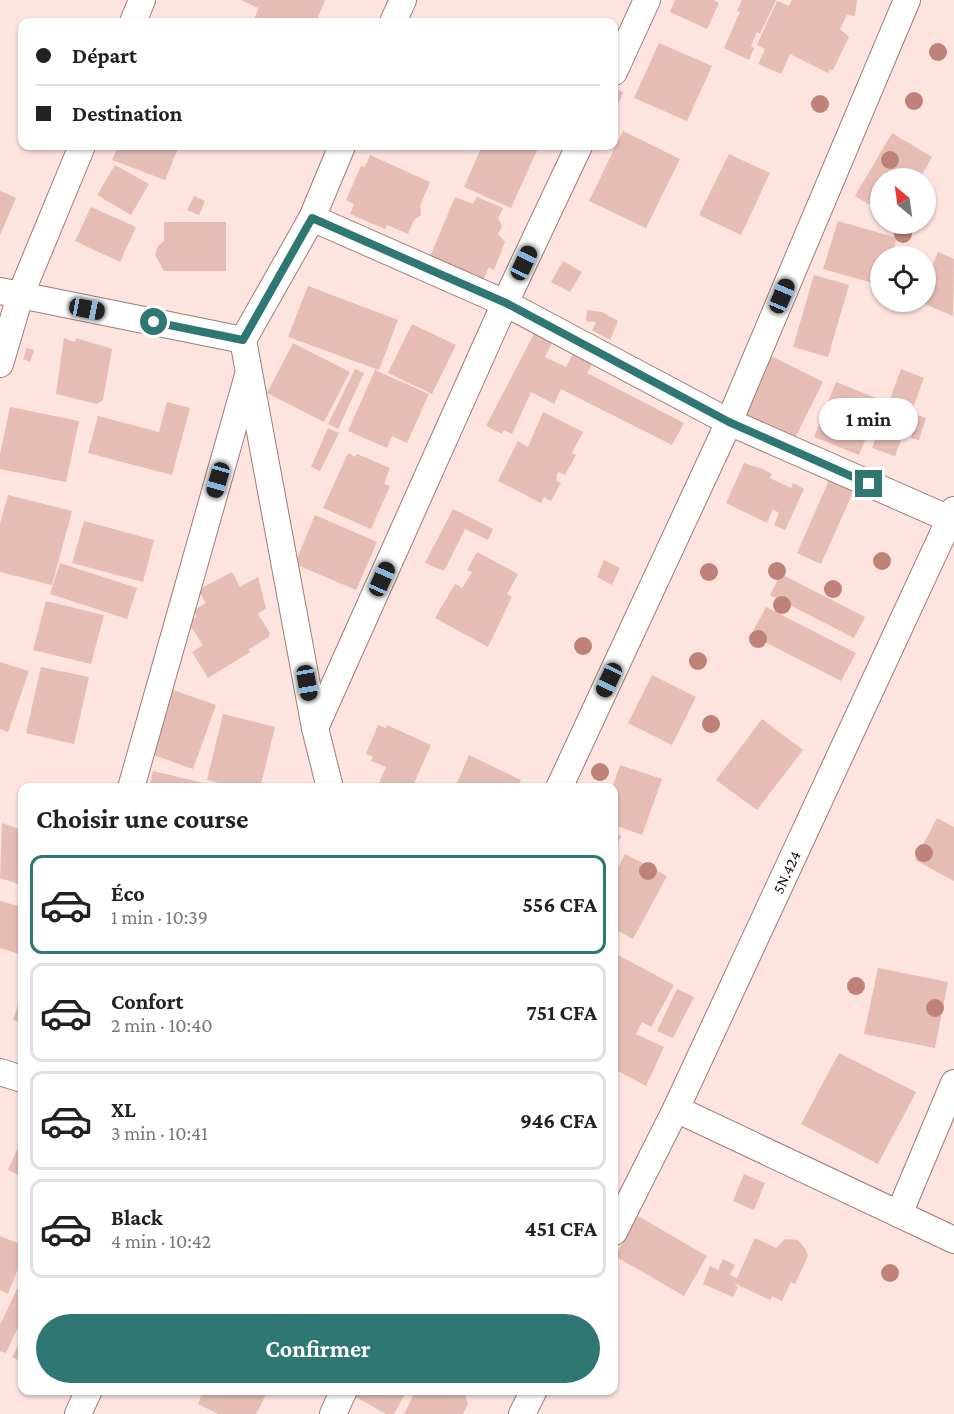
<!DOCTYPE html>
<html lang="fr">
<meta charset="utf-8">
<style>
body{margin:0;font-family:"Crimson Pro",serif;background:#f6f6f6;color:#222;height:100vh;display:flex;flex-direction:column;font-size:22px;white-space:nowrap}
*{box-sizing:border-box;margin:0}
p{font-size:20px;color:#767676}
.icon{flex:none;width:33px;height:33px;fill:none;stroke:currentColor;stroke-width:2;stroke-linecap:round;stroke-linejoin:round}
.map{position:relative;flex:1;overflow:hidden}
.drawer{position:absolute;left:18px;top:783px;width:600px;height:612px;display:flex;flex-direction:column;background:#fff;border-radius:12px;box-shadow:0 2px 4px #0004}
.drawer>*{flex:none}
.hud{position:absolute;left:18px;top:18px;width:600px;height:132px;border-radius:12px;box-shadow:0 2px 4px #0004;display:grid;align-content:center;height:132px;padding:0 18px;background:#fff}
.needle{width:39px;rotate:331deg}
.fabs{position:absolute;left:870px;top:168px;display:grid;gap:12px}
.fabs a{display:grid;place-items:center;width:66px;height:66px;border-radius:50%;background:#fff;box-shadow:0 2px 4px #0004;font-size:30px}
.end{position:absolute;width:27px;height:27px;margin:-14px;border:8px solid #2e7772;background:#fff;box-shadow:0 0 0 3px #fff}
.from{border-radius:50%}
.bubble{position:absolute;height:42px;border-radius:21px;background:#fff;box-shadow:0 2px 4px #0004;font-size:20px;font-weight:700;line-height:42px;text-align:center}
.car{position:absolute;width:18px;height:36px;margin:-18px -9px;border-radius:8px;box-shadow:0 0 4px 2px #0007;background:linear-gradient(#222 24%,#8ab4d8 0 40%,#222 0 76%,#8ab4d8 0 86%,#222 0)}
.hud b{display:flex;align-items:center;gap:21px;height:57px;font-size:22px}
.hud b+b{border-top:2px solid #e0e0e0}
.hud i{width:15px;height:15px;background:#222}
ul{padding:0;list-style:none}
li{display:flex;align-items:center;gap:18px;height:99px;margin:0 12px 9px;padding:0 6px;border:3px solid #e0e0e0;border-radius:12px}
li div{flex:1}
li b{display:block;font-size:22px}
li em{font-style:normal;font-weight:700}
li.selected{border-color:#2e7772}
li>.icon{width:54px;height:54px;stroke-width:1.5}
h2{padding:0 18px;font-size:27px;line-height:72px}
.action{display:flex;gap:12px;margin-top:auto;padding:12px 18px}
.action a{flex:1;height:69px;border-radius:36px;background:#2e7772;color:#fff;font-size:24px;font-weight:700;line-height:69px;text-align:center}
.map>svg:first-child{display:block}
</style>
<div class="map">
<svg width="954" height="1414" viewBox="0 0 954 1414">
<rect width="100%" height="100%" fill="#fde4df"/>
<g fill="#e5bdb5">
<polygon points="241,0 325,0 316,22 253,22 261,2 258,8"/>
<polygon points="675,0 713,0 719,3 707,29 670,12"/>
<polygon points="742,0 776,0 760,34 757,32 751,46 754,48 749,60 724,48 740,12 737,11"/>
<polygon points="792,0 857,0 855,16 847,15 840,29 849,37 833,70 830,69 828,73 790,54 781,74 758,64 765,49 757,45 777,1 789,6"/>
<polygon points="659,43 712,66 687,121 634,98"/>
<polygon points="614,88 623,92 614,114"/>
<polygon points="623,131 680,159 646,228 589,201"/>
<polygon points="892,133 932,157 920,178 880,178 880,211 855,196"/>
<polygon points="118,146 179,146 165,180 112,160"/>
<polygon points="482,146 539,146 511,208 464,187"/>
<polygon points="729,154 770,173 741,235 699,215"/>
<polygon points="370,155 430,182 420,206 421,215 414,220 408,234 387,225 385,229 350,214 354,204 346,200 361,166 365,167"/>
<polygon points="115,165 149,184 131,215 97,195"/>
<polygon points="0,191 16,198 0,235"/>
<polygon points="194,196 205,201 199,215 187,210"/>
<polygon points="455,197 473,204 477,197 503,208 498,218 502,226 498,234 505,242 494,270 489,267 484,278 478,279 429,259"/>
<polygon points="91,207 136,227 120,262 75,241"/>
<polygon points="838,221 897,238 891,256 880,256 880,285 823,269"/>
<polygon points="164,222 226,222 226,271 164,271 155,255 158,246 164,241"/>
<polygon points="938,252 954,259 953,316 920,302 926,302 926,281"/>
<polygon points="563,261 582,272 570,292 551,282"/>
<polygon points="814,275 849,285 828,357 793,347"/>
<polygon points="308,286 398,320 379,370 288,337"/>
<polygon points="587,310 602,312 618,321 610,340 592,330 596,322 586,321"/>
<polygon points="412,324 456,345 432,394 388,373"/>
<polygon points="535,332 553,341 545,357 566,367 574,352 593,362 587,373 684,423 672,445 561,389 554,404 531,392 512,434 504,430 502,434 486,426"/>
<polygon points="64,338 75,342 76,338 112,349 103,400 97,404 56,394"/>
<polygon points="293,343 350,372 324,422 267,393"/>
<polygon points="27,348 34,350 30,362 23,359"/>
<polygon points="771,356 823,382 792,444 739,417"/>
<polygon points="355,369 364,373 338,429 328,424"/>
<polygon points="901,369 924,378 895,456 872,448"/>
<polygon points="375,370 429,394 407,443 392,436 387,448 348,431"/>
<polygon points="836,382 881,400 859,455 814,437"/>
<polygon points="167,402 190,408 172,475 88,453 98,416 159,432"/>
<polygon points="10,407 79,421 66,482 0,469 0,454"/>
<polygon points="543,412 583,432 572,453 576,455 565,475 559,472 557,475 556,481 561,483 551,501 544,497 541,503 498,481 518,441 528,447"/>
<polygon points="917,415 926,418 919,440 911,438"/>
<polygon points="328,428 339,433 320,471 311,467"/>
<polygon points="348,453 355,457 357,454 390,468 384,484 390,486 371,529 323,508"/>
<polygon points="744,463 763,469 772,474 770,478 791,488 793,483 804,489 785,530 774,525 779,513 773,509 767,523 726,503"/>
<polygon points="830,478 854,490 821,564 797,553"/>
<polygon points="8,495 72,511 52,585 0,572 0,524"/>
<polygon points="453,509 493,529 488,540 465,529 444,571 425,563"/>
<polygon points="315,515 377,542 356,590 295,564"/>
<polygon points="84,521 154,540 143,582 72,563"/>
<polygon points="477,552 518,574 507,594 512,597 488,647 435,618 455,584 462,588 472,572 467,570"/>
<polygon points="604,560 620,568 612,585 597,577"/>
<polygon points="60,563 137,588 127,619 50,594"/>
<polygon points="232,572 240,587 258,577 266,608 258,614 270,633 269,637 249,649 250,652 208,678 192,652 203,645 188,622 197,617 193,611 206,603 198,590"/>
<polygon points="781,574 865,617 854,638 770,595"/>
<polygon points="46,601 104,615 91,664 33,650"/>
<polygon points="766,607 856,653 841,681 751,635"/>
<polygon points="0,662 29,671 8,732 0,729"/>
<polygon points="41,667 89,677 74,744 26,733"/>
<polygon points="652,675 696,697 672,745 628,723"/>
<polygon points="173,690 216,705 193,769 151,754"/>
<polygon points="223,714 275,727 260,788 240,788 207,780"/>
<polygon points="762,719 803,750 757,810 716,780"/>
<polygon points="378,725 386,728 387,725 431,745 412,788 381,788 378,785 386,767 371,761 373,757 366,754"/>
<polygon points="469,755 521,780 517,788 455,788"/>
<polygon points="620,765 662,779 642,835 614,825 612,788"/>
<polygon points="153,771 208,784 207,788 149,788"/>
<polygon points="937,818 954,827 954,881 915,860"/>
<polygon points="2,823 22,830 22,885 0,878"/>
<polygon points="614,832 621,836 614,852"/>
<polygon points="625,854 667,876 633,939 614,929 614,875"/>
<polygon points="0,901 22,907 22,955 0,948"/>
<polygon points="614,953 674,985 651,1027 642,1022 636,1034 664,1047 646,1086 614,1069"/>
<polygon points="878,968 948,982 935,1048 864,1034"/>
<polygon points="677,989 694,997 673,1038 657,1031"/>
<polygon points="22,993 22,1023 13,1020"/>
<polygon points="839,1053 916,1092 878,1164 801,1124"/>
<polygon points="22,1138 22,1177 8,1170"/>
<polygon points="744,1174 765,1183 754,1210 733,1201"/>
<polygon points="638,1216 707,1256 684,1296 615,1256"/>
<polygon points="0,1236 22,1245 22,1259 8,1294 0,1290"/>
<polygon points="755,1238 776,1248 785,1239 798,1240 806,1250 808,1256 795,1284 791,1282 782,1301 772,1296 770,1300 734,1283 738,1287 733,1297 703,1284 710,1266 718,1270 723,1259 735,1265 730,1275 737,1278"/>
<polygon points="17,1289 22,1291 22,1319 6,1353 0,1351 0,1325"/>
<polygon points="22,1338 22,1362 12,1357"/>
<polygon points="204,1390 268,1390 256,1414 218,1414 198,1404"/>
<polygon points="350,1390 407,1390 394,1414 386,1414 349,1393"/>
<polygon points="416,1390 463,1390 467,1393 465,1394 468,1404 463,1414 404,1414"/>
</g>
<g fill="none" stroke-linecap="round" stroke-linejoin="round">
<g stroke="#a07b75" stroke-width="28">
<g id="street">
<polyline points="133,22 142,0"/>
<polyline points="393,22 403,0"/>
<polyline points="614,72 647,0"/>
<polyline points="312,218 505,303 729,422 954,521"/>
<polyline points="0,291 243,340"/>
<polyline points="0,364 20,296 82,146"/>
<polyline points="315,728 505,303 579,146"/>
<polyline points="131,788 248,375"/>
<polyline points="330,788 315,728 243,340 312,218 342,146"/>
<polyline points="559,788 729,422 907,0"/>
<polyline points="0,1072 22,1079"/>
<polyline points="676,1109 954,1240"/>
<polyline points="899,1214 954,1083"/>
<path id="s1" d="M614,1232l62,-123 278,-599"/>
<polyline points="78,1414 89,1390"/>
<polyline points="333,1414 344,1390"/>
<polyline points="522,1414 534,1390"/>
</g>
</g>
<use href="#street" stroke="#fff" stroke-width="26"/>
</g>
<g fill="#bf8279">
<circle cx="938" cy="52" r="9"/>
<circle cx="914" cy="101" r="9"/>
<circle cx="820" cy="104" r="9"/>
<circle cx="890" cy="160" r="9"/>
<circle cx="903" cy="234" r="9"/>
<circle cx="882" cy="561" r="9"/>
<circle cx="777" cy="571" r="9"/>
<circle cx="709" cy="572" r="9"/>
<circle cx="833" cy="589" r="9"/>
<circle cx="782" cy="605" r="9"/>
<circle cx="758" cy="639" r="9"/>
<circle cx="583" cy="646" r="9"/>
<circle cx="698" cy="661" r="9"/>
<circle cx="711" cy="724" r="9"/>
<circle cx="600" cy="772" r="9"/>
<circle cx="924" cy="853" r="9"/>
<circle cx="648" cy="871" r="9"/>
<circle cx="856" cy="986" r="9"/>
<circle cx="935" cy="1008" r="9"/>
<circle cx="890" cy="1273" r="9"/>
</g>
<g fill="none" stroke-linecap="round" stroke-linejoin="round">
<polyline stroke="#2e7772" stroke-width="8" points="154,322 243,340 312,218 506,303 729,422 869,484"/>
</g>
<g text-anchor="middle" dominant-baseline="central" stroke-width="4.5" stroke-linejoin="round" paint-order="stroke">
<g font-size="16" fill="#160907" stroke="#fde4df">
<text stroke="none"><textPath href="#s1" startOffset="399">5N.424</textPath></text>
</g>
</g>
</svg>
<div class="fabs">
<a><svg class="needle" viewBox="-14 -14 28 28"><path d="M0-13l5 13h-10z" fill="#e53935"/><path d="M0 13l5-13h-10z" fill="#767676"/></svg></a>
<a><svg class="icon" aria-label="locate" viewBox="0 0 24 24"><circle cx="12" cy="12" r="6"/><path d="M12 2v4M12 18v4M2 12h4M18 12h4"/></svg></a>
</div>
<i class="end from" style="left:154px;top:322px"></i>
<i class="end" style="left:869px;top:484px"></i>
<div class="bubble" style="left:819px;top:398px;width:99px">1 min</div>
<i class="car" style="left:524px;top:263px;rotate:25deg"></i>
<i class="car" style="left:782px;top:296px;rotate:23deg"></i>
<i class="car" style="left:87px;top:309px;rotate:101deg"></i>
<i class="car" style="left:218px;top:480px;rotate:196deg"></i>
<i class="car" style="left:382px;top:579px;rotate:24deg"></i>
<i class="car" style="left:609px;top:680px;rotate:205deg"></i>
<i class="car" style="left:307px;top:683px;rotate:170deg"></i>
<div class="hud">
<b><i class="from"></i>Départ</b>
<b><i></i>Destination</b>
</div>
<section class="drawer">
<h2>Choisir une course</h2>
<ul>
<li class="selected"><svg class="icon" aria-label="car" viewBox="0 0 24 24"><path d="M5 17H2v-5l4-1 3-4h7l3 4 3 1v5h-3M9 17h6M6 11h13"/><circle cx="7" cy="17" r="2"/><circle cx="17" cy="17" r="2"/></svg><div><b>Éco</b><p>1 min · 10:39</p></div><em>556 CFA</em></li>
<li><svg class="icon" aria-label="car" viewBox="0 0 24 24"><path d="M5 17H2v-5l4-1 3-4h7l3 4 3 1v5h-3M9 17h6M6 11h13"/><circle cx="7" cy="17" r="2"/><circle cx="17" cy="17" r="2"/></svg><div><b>Confort</b><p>2 min · 10:40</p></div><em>751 CFA</em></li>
<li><svg class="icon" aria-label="car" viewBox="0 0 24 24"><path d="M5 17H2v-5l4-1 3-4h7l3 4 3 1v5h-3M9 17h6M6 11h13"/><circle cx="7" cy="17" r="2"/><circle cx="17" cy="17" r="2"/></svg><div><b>XL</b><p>3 min · 10:41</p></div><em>946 CFA</em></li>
<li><svg class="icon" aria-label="car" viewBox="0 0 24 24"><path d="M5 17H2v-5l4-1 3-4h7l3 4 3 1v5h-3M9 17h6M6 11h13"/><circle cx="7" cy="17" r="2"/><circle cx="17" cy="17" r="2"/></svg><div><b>Black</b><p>4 min · 10:42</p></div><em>451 CFA</em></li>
</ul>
<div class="action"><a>Confirmer</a></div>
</section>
</div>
